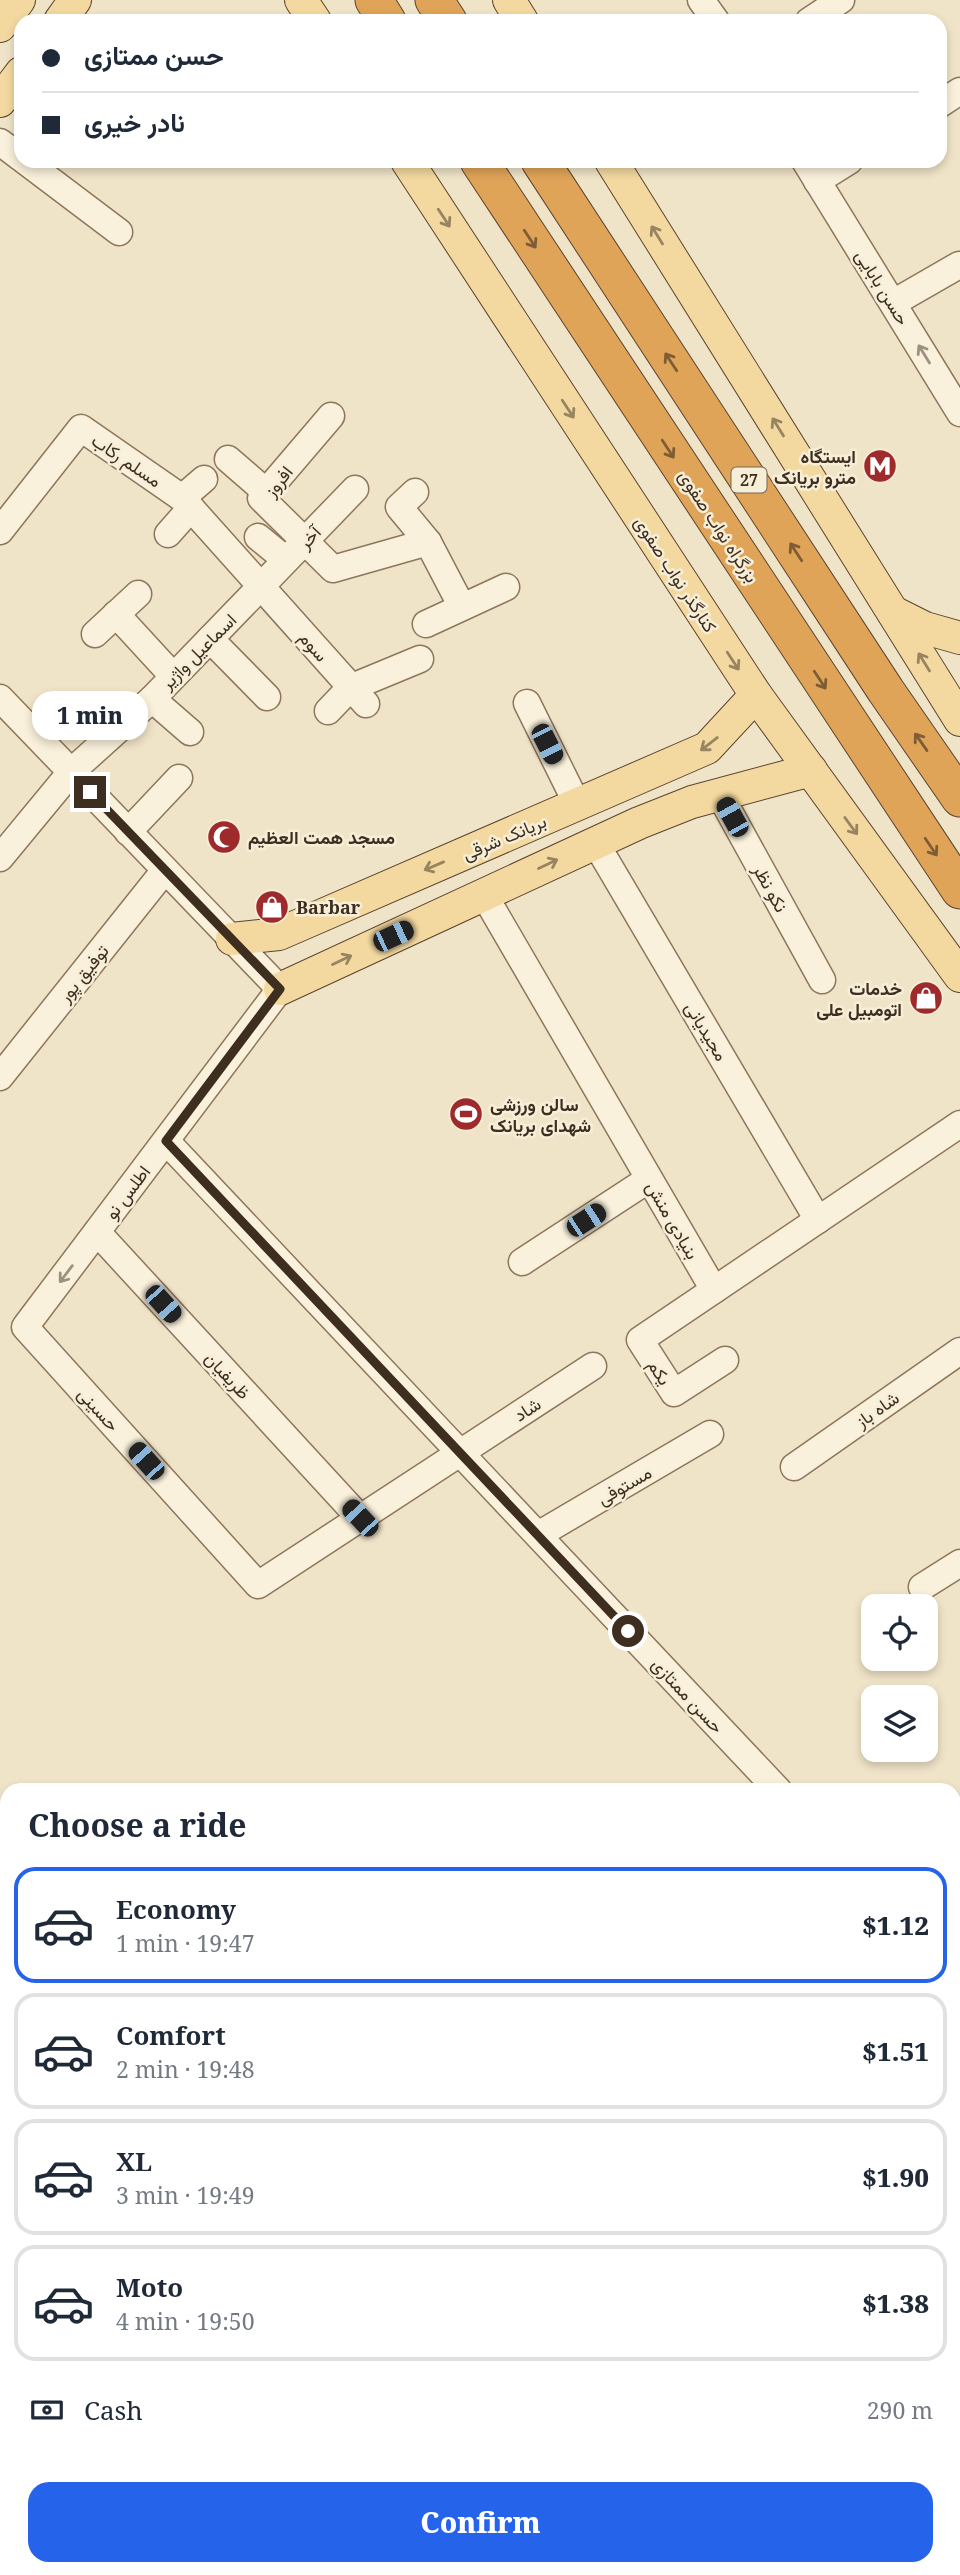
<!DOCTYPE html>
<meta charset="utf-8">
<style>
body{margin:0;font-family:"Noto Serif",Vazirmatn,serif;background:#f2f2f3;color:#1f2937;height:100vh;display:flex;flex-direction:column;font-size:26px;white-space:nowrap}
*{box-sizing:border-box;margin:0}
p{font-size:23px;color:#747a83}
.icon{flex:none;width:38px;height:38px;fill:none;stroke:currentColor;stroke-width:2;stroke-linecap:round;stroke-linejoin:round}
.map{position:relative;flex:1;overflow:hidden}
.drawer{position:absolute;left:0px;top:1783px;width:961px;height:793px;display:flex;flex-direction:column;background:#fff;border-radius:21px 21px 0 0;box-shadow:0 4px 10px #0003}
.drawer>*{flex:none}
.top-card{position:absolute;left:14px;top:14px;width:933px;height:154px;border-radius:21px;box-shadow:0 4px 10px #0003;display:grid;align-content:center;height:154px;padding:0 28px;background:#fff}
.tools{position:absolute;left:861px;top:1594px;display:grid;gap:14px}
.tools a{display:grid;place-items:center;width:77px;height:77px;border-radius:14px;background:#fff;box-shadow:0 4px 10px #0003;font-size:35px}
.end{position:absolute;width:32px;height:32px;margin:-16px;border:9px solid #3d2e20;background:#fff;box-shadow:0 0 0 4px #fff}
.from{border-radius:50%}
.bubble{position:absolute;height:49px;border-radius:21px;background:#fff;box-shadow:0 4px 10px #0003;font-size:23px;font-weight:800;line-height:49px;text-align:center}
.car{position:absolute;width:21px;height:42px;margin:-21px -10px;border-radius:9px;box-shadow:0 0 5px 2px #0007;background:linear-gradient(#222 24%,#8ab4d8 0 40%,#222 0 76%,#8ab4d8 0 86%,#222 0)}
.top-card b{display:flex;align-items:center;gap:24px;height:66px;font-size:26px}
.top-card b+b{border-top:2px solid #e0e1e3}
.top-card i{width:18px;height:18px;background:#1f2937}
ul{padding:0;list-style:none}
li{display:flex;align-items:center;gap:21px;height:116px;margin:0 14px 10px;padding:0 14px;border:4px solid #e0e1e3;border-radius:21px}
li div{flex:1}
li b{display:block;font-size:26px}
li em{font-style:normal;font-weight:800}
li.selected{border-color:#2563eb}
li>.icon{width:63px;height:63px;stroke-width:1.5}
h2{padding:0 28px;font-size:32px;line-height:84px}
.pay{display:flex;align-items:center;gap:18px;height:77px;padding:0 28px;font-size:26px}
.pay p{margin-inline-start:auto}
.primary-button{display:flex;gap:14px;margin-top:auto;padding:14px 28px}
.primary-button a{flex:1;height:80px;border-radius:21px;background:#2563eb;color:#fff;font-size:28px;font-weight:800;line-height:80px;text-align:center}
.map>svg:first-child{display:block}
</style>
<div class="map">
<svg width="960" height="2575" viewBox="0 0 960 2575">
<rect width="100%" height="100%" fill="#f0e4c8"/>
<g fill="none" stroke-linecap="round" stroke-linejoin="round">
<g stroke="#8d765c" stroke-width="29">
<g id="minor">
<polyline points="701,0 716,21"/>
<polyline points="809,21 841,0"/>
<polyline points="940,104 960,91"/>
<polyline points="0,142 21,158"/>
<polyline points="25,161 119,232"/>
<polyline points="805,161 960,413"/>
<polyline points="817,181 849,161"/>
<polyline points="893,303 959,265"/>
<polyline points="331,416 261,498 333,569 428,542"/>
<polyline points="228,459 266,492"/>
<polyline points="415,492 399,507 428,542 462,607"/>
<polyline points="182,498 204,479"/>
<polyline points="0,531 81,428 182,498 366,704"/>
<polyline points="168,534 191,508"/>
<polyline points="258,537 286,560"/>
<polyline points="116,614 173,676"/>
<polyline points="426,624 506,587"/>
<polyline points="95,634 138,594"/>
<polyline points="210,639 267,697"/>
<polyline points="0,698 280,989 25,1327 258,1585 593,1366"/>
<polyline points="152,699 190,732"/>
<polyline points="527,703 578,806"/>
<polyline points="328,711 350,688 420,659"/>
<polyline points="720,795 822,980"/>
<polyline points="128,832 179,778"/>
<polyline points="595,842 818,1220"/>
<polyline points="0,858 71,772 152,699 355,489"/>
<polyline points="483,893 714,1290"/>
<polyline points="0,1077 165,870"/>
<polyline points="166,1141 778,1790"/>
<polyline points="97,1232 360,1518"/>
<polyline points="522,1262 649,1179"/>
<polyline points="725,1360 674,1393 640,1340 960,1124"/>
<polyline points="794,1467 960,1351"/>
<polyline points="538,1535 710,1434"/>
<polyline points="922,1587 960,1563"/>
<polyline points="954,1976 960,1983"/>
<polyline points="954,2024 960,2018"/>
<polyline points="954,2166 960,2160"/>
<polyline points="0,2399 7,2407"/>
<polyline points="954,2421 960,2417"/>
<polyline points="164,2569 169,2575"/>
<polyline points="831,2569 836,2575"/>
<polyline points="189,2575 198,2569"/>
<polyline points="703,2575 713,2569"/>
</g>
</g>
<g stroke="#5b4430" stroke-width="34">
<g id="major">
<polyline points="301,0 315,21"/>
<polyline points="509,0 522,21"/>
<polyline points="60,21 75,0"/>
<polyline points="0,26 19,0"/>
<polyline points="0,101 21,73"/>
<polyline points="407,161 756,695 960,976"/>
<polyline points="611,161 960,720"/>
<polyline points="893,612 925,628 960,638"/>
<polyline points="232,939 279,934 707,748 756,695"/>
<polyline points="280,989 639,823 692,802 811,770"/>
</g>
</g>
<g stroke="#5b4430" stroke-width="39">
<g id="highway">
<polyline points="374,0 387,21"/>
<polyline points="434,0 448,21"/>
<polyline points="479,161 960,890"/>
<polyline points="540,161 886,691 960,798"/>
</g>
</g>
<use href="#minor" stroke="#faf1dc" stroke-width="26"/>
<use href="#major" stroke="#f3d9a0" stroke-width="32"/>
<use href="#highway" stroke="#e0a458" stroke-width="37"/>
</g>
<defs><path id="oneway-shaft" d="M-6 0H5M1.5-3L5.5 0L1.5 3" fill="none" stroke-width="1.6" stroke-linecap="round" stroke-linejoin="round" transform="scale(1.75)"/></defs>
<g stroke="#988460">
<use href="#oneway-shaft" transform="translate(444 218) rotate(57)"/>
<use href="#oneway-shaft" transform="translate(657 235) rotate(-122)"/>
<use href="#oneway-shaft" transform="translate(568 409) rotate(57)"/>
<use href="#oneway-shaft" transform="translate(778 427) rotate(-122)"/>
<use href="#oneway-shaft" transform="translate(733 661) rotate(57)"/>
<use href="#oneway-shaft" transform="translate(924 662) rotate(-122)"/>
<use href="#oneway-shaft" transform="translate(709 744) rotate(142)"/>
<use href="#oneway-shaft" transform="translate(851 826) rotate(54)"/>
<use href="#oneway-shaft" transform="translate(548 864) rotate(-25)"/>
<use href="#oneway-shaft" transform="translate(434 866) rotate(157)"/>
<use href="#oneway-shaft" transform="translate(342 960) rotate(-25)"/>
</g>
<g stroke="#7e5d36">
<use href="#oneway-shaft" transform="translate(530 239) rotate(57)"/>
<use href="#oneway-shaft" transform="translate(671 362) rotate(-123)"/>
<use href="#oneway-shaft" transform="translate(668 449) rotate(57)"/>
<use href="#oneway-shaft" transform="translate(796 552) rotate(-123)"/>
<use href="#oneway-shaft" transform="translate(820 680) rotate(57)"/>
<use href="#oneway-shaft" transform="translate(921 742) rotate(-125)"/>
<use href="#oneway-shaft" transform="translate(931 847) rotate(56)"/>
</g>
<g stroke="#9c907e">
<use href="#oneway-shaft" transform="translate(924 354) rotate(-122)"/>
<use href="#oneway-shaft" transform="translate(66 1274) rotate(127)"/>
</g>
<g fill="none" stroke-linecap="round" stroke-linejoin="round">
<polyline stroke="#3d2e20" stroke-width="9" points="90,792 280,989 166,1141 628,1631"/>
</g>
<defs>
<g id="metro-disc" transform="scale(1.75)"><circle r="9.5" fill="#9e2a2b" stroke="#f7eed8"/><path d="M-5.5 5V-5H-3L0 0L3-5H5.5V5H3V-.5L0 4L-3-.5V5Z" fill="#fff"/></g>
<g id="mosque-disc" transform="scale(1.75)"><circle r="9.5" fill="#9e2a2b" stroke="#f7eed8"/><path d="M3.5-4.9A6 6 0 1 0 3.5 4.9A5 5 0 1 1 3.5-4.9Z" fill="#fff"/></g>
<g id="shop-disc" transform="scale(1.75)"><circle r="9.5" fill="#9e2a2b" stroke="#f7eed8"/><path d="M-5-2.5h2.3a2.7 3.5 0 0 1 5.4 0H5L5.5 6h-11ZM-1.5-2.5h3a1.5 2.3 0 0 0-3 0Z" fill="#fff"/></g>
<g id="stadium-disc" transform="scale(1.75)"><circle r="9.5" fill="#9e2a2b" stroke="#f7eed8"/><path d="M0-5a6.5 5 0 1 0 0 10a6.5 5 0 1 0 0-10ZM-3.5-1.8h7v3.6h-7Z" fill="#fff"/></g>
</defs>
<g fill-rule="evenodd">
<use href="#metro-disc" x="880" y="466"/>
<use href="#mosque-disc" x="224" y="837"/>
<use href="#shop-disc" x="272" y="907"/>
<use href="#shop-disc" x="926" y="998"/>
<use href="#stadium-disc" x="466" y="1114"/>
</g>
<g text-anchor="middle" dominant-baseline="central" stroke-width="5" stroke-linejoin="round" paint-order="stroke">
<rect fill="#f7eed8" stroke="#756857" stroke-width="2" x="731.5" y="467.5" width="35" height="25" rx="5"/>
<g font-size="16" font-weight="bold" fill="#3d2e20">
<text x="749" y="480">27</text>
</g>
<g font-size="18" fill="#3d2e20" stroke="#f7eed8">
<text transform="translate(883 287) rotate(58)">حسن بابایی</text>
<text transform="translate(127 460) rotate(34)">مسلم رکاب</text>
<text transform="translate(278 481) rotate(-52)">افروز</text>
<text transform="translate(719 526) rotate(57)">بزرگراه نواب صفوی</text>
<text transform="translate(309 537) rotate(-47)">آخر</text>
<text transform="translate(676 574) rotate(57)">کنارگذر نواب صفوی</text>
<text transform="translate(314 646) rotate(49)">سوم</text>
<text transform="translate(198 651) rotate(-45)">اسماعیل واژیر</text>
<text transform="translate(504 837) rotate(-23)">بریانک شرقی</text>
<text transform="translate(771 888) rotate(61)">نکو نظر</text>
<text transform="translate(83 973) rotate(-51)">توفیق پور</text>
<text transform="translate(707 1031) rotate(59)">مجیدیانی</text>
<text transform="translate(127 1192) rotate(-53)">اطلس نو</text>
<text transform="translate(673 1220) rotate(60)">بنیادی منش</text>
<text transform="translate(660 1372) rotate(57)">یکم</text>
<text transform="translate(228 1375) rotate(47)">ظریفیان</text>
<text transform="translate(99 1409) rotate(48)">حسینی</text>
<text transform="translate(527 1409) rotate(-33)">شاد</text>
<text transform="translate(877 1409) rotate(-35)">شاه باز</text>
<text transform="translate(624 1485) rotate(-30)">مستوفی</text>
<text transform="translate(688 1695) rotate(47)">حسن ممتازی</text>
</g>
<g font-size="18" font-weight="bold" fill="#3d2e20" stroke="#f7eed8" text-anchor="start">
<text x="856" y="456" text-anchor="end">ایستگاه<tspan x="856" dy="21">مترو بریانک</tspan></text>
<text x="248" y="837">مسجد همت العظیم</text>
<text x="296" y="907">Barbar</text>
<text x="902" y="988" text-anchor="end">خدمات<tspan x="902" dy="21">اتومبیل علی</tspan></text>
<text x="490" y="1104">سالن ورزشی<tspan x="490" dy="21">شهدای بریانک</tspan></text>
</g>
</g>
</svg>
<div class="tools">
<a><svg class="icon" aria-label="locate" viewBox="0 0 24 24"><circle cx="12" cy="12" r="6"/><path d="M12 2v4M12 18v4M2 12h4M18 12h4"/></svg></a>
<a><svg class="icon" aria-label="layers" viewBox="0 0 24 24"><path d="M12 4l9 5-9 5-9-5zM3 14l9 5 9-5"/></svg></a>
</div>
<i class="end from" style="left:628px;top:1631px"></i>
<i class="end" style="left:90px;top:792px"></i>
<div class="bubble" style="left:32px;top:691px;width:116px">1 min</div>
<i class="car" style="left:547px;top:744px;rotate:153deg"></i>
<i class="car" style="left:732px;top:817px;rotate:331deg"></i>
<i class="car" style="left:393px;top:936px;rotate:65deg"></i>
<i class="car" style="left:586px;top:1220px;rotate:57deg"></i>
<i class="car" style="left:163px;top:1304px;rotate:138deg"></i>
<i class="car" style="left:146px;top:1461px;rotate:318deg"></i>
<i class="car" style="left:360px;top:1518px;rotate:317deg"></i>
<div class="top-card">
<b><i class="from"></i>حسن ممتازی</b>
<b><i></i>نادر خیری</b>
</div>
<section class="drawer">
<h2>Choose a ride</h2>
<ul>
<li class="selected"><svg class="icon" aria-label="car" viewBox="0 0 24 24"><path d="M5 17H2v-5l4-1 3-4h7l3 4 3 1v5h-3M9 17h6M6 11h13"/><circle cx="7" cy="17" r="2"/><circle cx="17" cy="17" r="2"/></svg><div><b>Economy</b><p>1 min · 19:47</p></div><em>$1.12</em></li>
<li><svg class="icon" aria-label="car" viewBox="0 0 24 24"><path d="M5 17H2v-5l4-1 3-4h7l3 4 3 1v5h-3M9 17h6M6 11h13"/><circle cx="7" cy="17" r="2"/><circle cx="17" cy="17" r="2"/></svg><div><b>Comfort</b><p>2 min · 19:48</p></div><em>$1.51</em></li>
<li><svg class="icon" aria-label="car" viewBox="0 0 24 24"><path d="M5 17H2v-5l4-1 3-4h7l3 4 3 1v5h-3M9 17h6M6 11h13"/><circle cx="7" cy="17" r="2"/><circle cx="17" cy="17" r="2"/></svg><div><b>XL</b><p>3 min · 19:49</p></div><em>$1.90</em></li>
<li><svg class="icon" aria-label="car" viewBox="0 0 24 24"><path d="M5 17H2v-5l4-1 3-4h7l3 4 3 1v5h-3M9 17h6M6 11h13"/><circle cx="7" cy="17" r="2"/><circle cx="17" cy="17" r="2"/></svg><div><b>Moto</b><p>4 min · 19:50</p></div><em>$1.38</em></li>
</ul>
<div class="pay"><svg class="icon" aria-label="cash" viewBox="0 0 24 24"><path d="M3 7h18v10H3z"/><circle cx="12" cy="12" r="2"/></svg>Cash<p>290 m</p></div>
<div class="primary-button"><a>Confirm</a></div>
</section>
</div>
